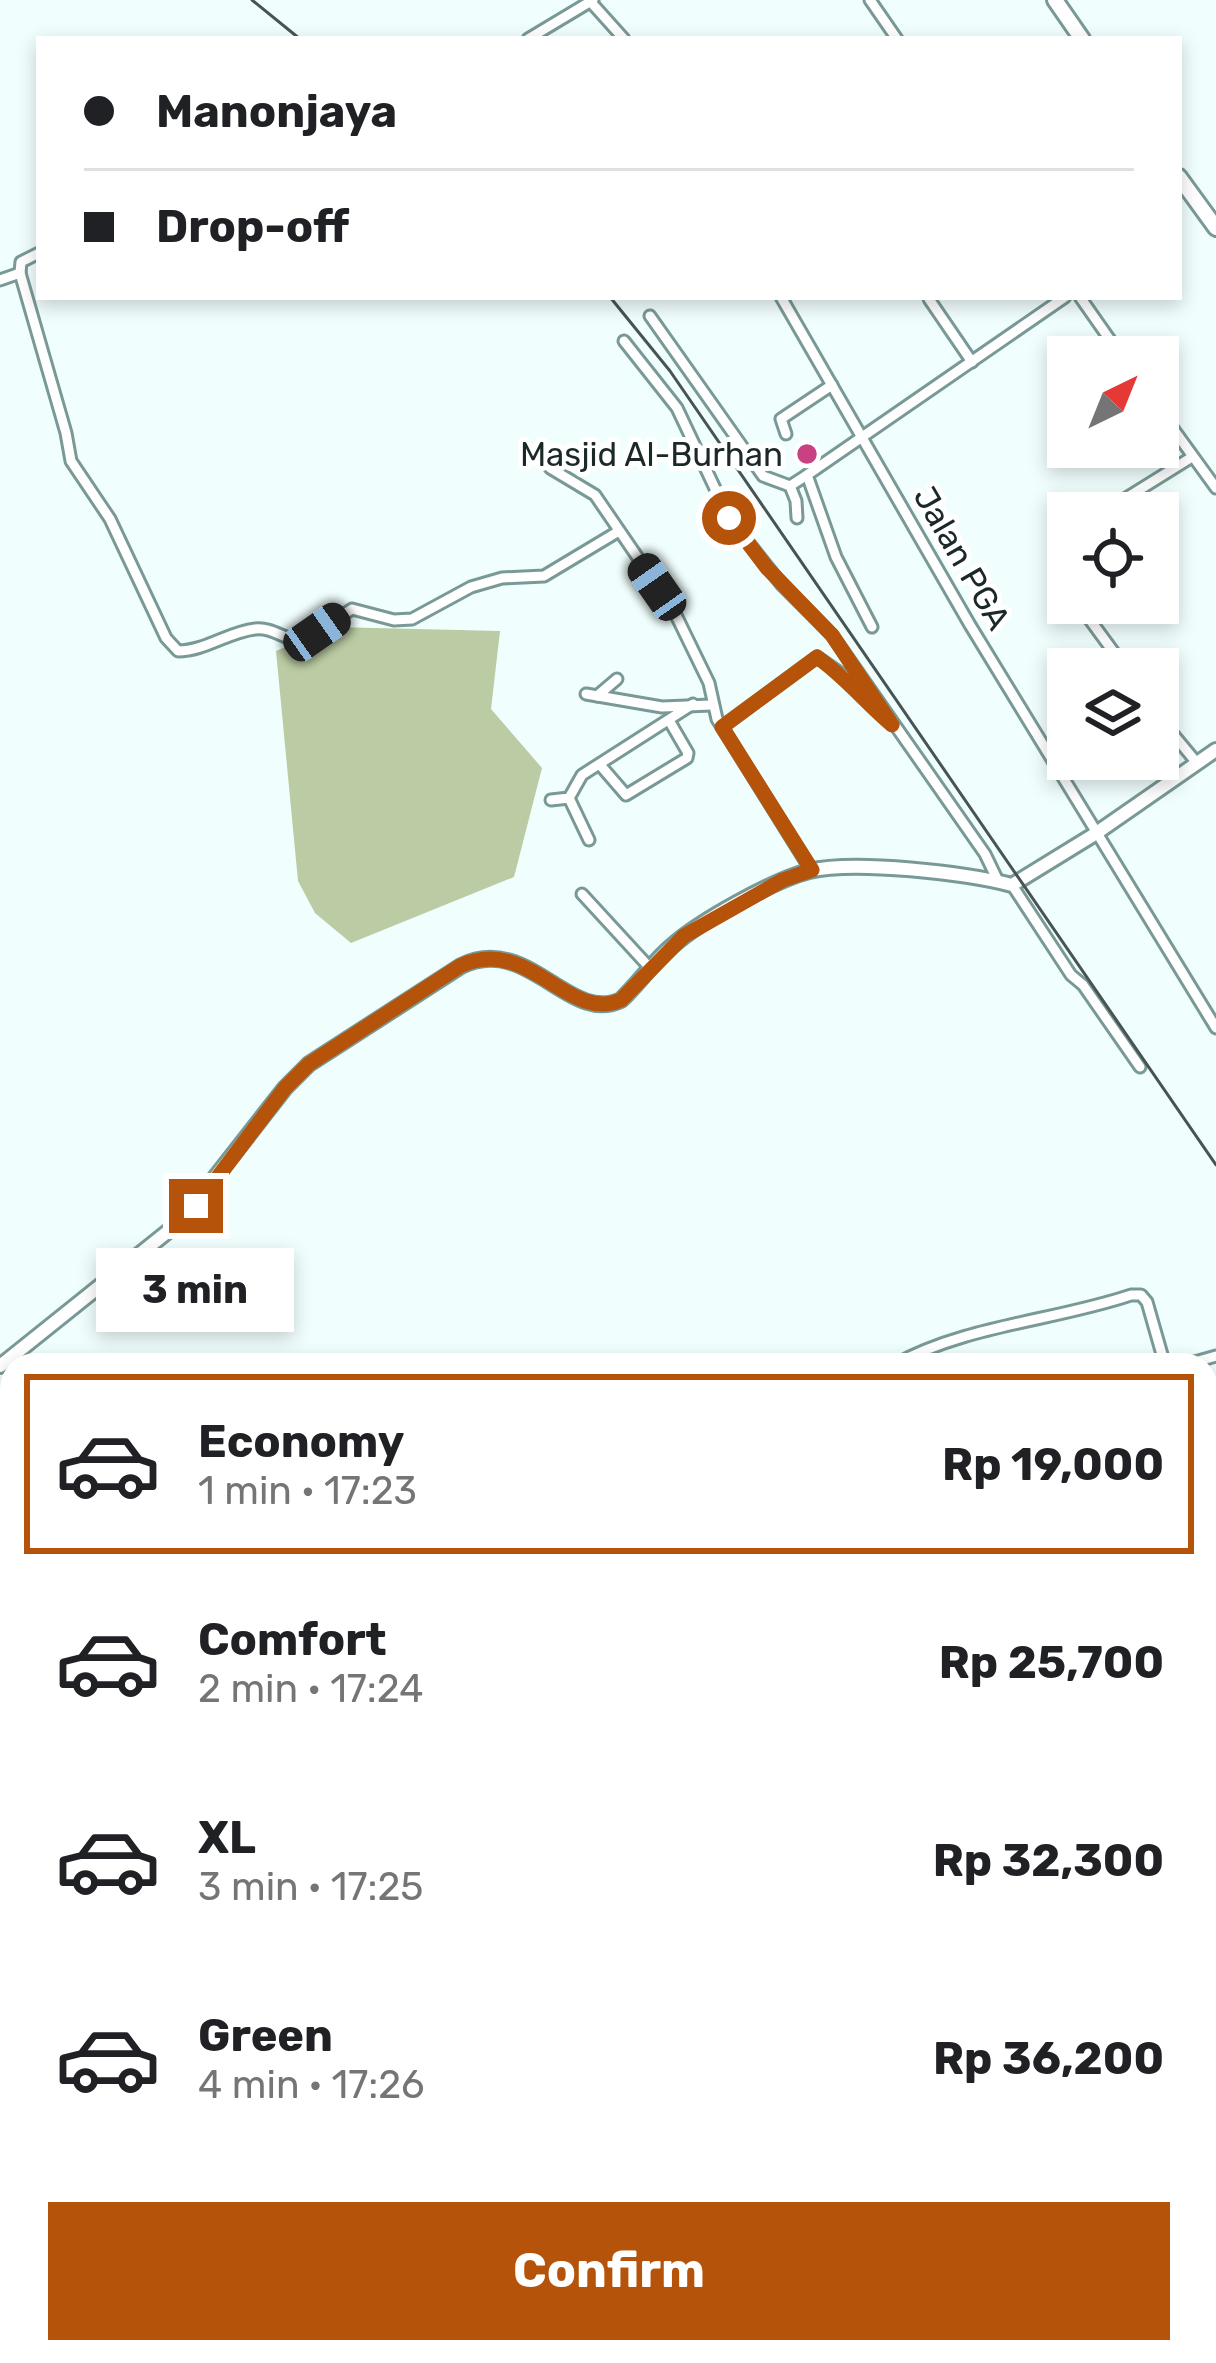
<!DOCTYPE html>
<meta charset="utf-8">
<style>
body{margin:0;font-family:Rubik,sans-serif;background:#f6f6f6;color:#202124;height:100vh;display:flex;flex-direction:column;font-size:45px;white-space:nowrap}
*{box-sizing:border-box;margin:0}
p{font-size:39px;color:#757577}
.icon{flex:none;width:66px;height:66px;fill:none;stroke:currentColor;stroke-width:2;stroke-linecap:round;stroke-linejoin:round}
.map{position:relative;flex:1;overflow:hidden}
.drawer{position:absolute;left:0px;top:1353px;width:1218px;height:1011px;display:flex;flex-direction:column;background:#fff;border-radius:36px 36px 0 0;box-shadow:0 6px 18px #0003}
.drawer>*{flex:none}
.banner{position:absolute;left:36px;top:36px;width:1146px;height:264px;border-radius:0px;box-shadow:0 6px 18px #0003;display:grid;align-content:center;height:264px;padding:0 48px;background:#fff}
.needle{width:78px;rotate:43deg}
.buttons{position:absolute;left:1047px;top:336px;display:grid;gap:24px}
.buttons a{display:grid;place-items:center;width:132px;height:132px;border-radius:0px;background:#fff;box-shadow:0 6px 18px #0003;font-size:60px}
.end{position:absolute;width:54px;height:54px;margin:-27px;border:15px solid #b45309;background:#fff;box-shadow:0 0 0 6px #fff}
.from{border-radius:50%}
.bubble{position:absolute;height:84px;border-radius:0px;background:#fff;box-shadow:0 6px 18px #0003;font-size:39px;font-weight:700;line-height:84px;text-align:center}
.car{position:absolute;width:36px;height:72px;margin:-36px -18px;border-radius:15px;box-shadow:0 0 9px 3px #0007;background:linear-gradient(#222 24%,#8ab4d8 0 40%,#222 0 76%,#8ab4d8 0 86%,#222 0)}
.banner b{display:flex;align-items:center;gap:42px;height:114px;font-size:45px}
.banner b+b{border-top:3px solid #e0e0e0}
.banner i{width:30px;height:30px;background:#202124}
ul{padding:21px 0 0;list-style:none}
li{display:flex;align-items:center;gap:36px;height:180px;margin:0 24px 18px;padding:0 24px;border:6px solid transparent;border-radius:0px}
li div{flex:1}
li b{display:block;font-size:45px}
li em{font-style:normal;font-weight:700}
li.active{border-color:#b45309}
li>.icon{width:108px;height:108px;stroke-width:1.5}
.primary-button{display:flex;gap:24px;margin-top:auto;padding:24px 48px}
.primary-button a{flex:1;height:138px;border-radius:0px;background:#b45309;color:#fff;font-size:48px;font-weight:700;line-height:138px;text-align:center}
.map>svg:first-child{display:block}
</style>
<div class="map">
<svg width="1216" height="2363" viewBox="0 0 1216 2363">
<rect width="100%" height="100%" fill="#f0fefd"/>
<polygon fill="#bbcba3" points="333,627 500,631 491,709 542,768 514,877 351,943 315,913 298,881 276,651"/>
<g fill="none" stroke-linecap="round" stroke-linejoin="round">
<g stroke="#799997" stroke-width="15">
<g id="minor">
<polyline points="589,0 624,39"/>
<polyline points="870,0 897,39"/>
<polyline points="528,39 593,0"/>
<polyline points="20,273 21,262 39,253"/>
<path d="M0,280l20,-7 46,160 5,28 39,58 56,119 12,13c27,0 50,-19 77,-22 19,-2 30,12 48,12l49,-32 42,11 18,-1 59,-32 31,-9 42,-2 75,-45"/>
<polyline points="781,297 970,625 1216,1028"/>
<polyline points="1080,297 1122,357"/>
<polyline points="929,299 972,362"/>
<polyline points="650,316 763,476 790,486 807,475"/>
<polyline points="624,341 677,408 729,518 782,585 832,635 985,854 998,881"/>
<polyline points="1158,408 1216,488"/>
<polyline points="786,434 781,419 832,385"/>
<polyline points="550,468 595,495 673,609 709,683 717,719 811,870"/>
<polyline points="790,486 796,501 797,518"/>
<polyline points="1110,508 1192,457"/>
<polyline points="1085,613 1126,669"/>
<polyline points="872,627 836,557 807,475 1065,297"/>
<polyline points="586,694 662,707 711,705"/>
<polyline points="597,696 617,679"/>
<polyline points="1158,716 1197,763"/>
<polyline points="722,727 817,657 843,675 884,717"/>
<polyline points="601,766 626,795 687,758 688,753 670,722"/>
<polyline points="569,798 589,840"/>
<polyline points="551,800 569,798 582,775 693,704"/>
<polyline points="1012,885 1071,975 1083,985 1140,1067"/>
<polyline points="582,894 650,968"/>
<path d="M894,1365c72,-40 160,-44 237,-70h10l6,7 18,63"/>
<polyline points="1184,1365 1216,1356"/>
<polyline points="1206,1577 1216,1582"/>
<polyline points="0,1805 12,1800"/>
<polyline points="0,2052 12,2066"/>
<polyline points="0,2203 12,2196"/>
<polyline points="144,2352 148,2363"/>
</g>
</g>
<g stroke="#799997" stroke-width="18">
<path id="secondary" d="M0,1366l181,-145 104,-133 24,-24 152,-98c67,-33 108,59 160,34 18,-17 32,-38 51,-54 28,-25 102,-66 137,-75 46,-11 157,2 203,14l83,-51 121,-84"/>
</g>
<g stroke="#799997" stroke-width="20">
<g id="primary">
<polyline points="1055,0 1082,39"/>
<polyline points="1179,177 1216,228"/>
</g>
</g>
<use href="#minor" stroke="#fff" stroke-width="9"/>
<use href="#secondary" stroke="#fff" stroke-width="12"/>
<use href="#primary" stroke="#fff" stroke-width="14"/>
<g stroke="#475453" stroke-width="3">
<polyline points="252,0 300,39"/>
<polyline points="610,297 670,371 1216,1165"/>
</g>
</g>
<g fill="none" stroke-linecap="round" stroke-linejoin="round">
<path stroke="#b45309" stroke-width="15" d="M196,1206l89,-118 24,-24 151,-98c69,-32 108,58 161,34l63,-64 99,-56 29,-10 -90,-143 95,-70c28,20 49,46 75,68l-60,-90 -65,-67 -38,-50"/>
</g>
<circle fill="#c84283" stroke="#fff" stroke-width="4.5" cx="807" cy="454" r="12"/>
<g text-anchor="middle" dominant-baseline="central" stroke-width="10" stroke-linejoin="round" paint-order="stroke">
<g font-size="33" fill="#1b2827" stroke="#fff" text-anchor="end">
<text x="783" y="454">Masjid Al-Burhan</text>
</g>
<g font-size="33" fill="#1b2827" stroke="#fff">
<text transform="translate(962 558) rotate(60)">Jalan PGA</text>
</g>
</g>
</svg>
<div class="buttons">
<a><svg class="needle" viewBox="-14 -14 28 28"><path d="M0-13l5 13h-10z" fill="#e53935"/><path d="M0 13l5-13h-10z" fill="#757577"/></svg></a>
<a><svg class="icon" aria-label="locate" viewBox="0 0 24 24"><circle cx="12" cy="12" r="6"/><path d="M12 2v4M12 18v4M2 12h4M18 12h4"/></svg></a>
<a><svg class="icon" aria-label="layers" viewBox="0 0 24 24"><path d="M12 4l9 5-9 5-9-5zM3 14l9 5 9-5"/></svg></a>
</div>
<i class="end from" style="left:729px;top:518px"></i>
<i class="end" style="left:196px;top:1206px"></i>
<div class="bubble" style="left:96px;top:1248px;width:198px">3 min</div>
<i class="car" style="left:657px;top:587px;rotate:325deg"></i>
<i class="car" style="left:317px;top:632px;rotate:55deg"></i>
<div class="banner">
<b><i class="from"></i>Manonjaya</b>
<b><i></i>Drop-off</b>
</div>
<section class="drawer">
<ul>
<li class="active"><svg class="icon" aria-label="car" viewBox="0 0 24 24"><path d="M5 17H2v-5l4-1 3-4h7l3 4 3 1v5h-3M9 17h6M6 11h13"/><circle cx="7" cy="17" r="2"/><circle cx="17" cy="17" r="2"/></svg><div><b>Economy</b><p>1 min · 17:23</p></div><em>Rp 19,000</em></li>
<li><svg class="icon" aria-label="car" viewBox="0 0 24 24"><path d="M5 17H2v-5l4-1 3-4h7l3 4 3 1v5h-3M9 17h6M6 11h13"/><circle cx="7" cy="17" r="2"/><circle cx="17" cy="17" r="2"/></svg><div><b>Comfort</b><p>2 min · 17:24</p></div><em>Rp 25,700</em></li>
<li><svg class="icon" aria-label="car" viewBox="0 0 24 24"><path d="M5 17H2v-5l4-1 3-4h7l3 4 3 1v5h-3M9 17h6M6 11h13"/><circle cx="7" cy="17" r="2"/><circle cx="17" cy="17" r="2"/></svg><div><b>XL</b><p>3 min · 17:25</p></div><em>Rp 32,300</em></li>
<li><svg class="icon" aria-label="car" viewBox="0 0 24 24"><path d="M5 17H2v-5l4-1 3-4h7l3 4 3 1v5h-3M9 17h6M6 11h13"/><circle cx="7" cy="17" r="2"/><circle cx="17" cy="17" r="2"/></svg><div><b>Green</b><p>4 min · 17:26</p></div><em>Rp 36,200</em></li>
</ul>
<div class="primary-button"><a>Confirm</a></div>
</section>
</div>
